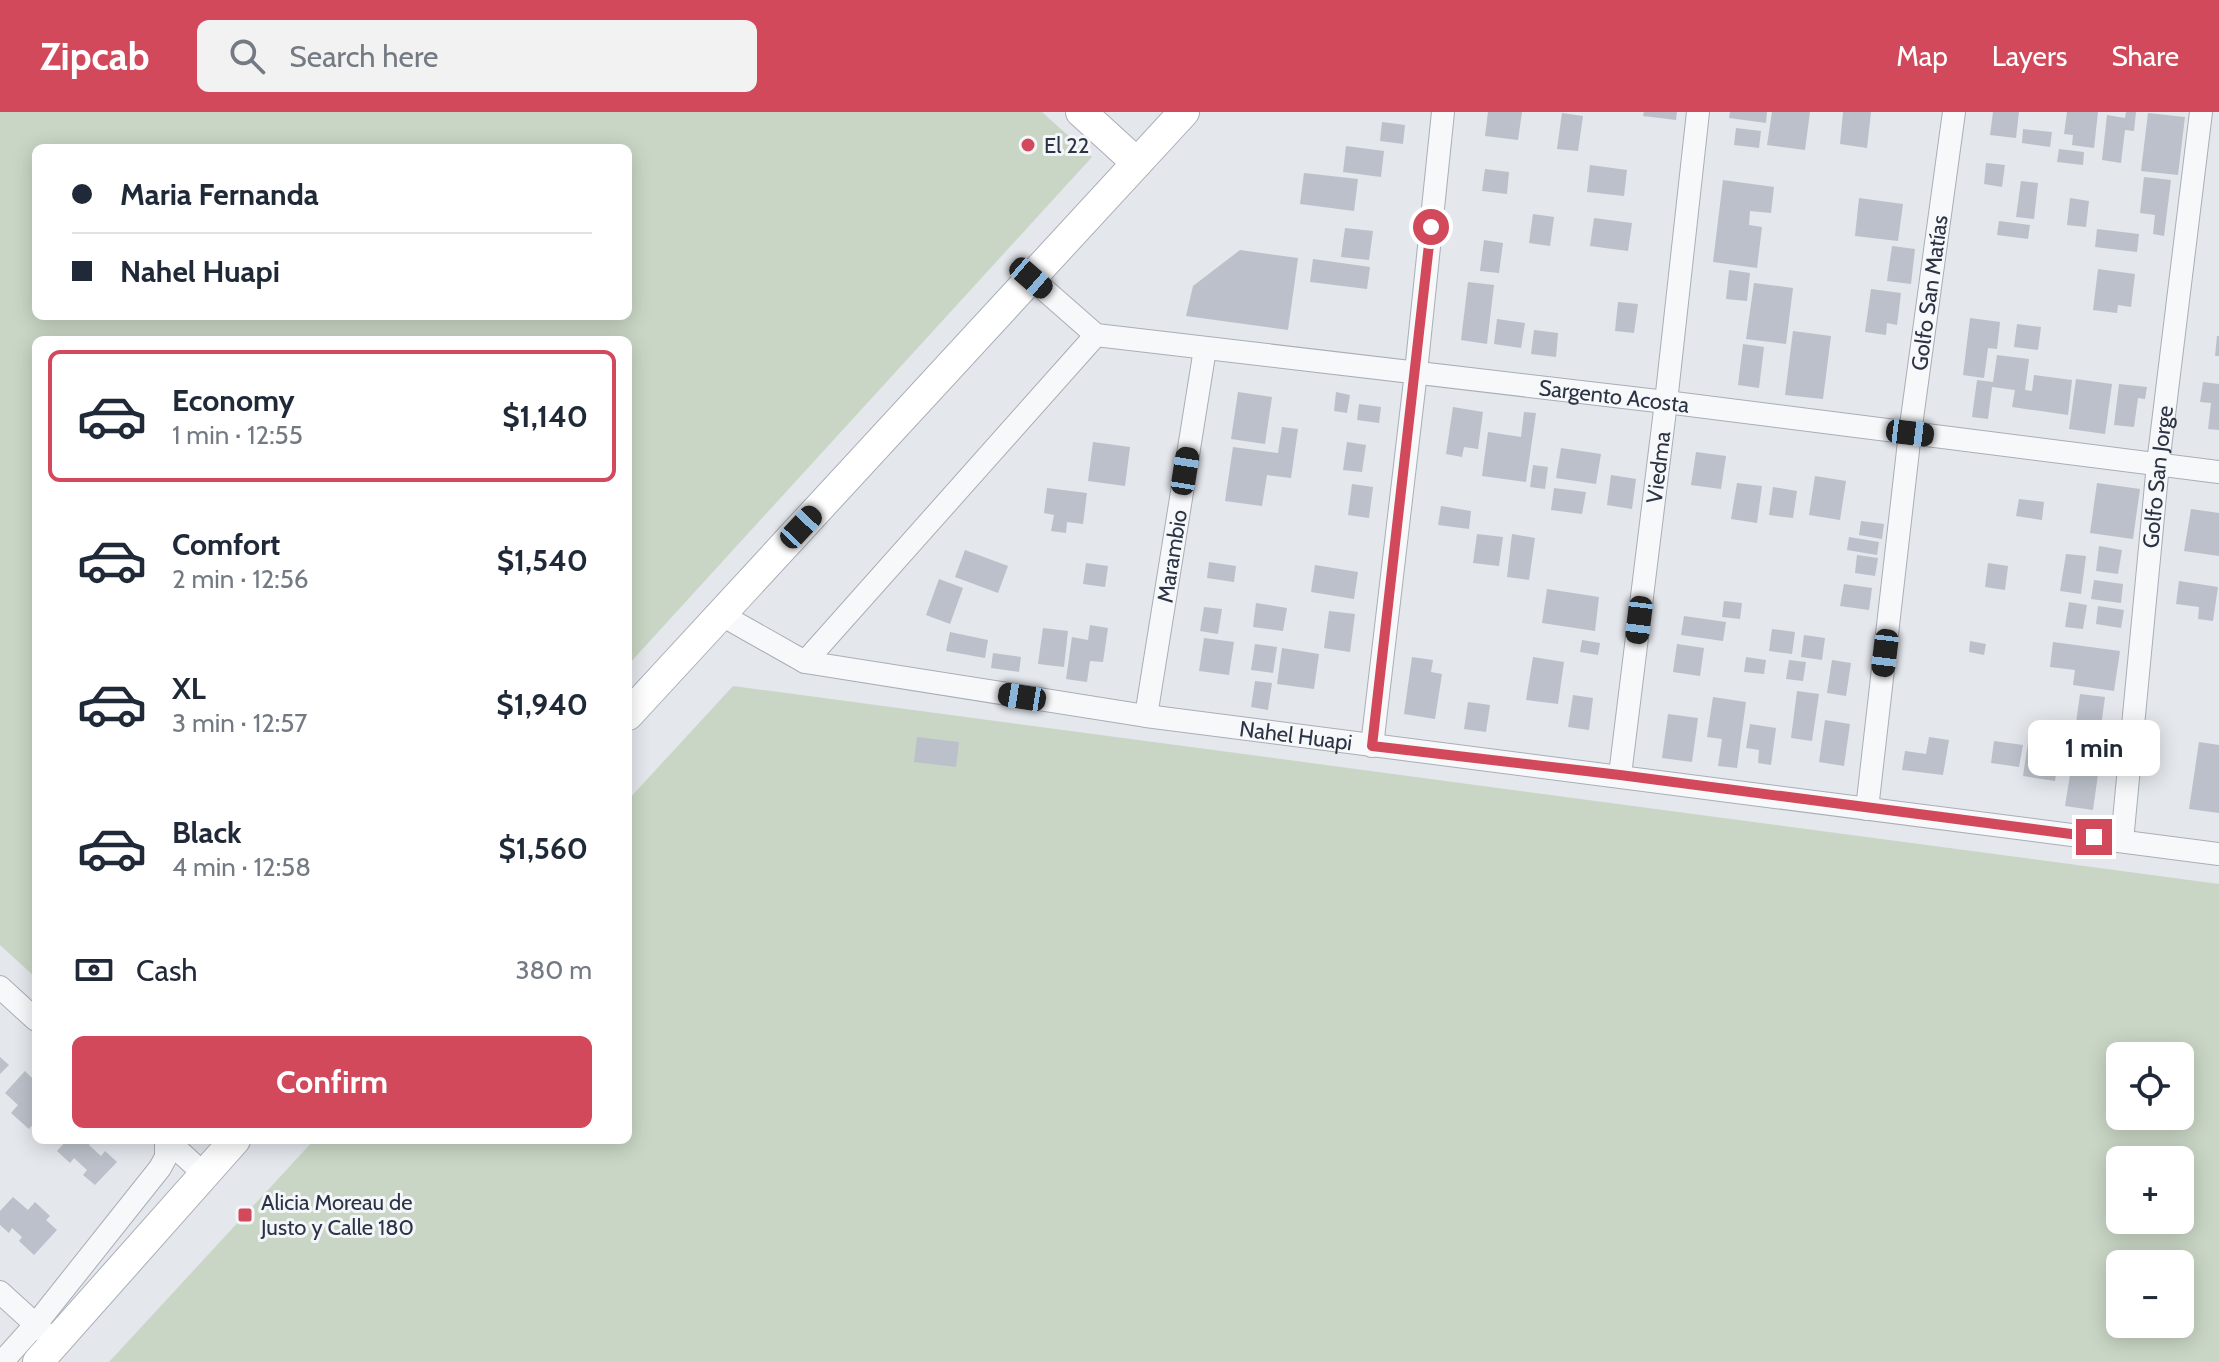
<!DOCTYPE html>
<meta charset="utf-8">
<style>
body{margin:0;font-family:Cabin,sans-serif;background:#f2f2f3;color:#1f2937;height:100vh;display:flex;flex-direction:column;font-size:30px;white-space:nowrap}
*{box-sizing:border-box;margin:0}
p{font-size:26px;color:#747a83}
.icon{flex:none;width:44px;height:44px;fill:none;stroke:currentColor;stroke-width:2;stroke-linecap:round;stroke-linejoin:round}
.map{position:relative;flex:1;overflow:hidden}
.drawer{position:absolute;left:32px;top:224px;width:600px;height:808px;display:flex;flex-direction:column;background:#fff;border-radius:12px;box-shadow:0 4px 20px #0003}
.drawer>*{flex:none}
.banner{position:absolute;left:32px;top:32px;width:600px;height:176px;border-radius:12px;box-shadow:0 4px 20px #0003;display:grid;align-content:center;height:176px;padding:0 40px;background:#fff}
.buttons{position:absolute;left:2106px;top:930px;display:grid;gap:16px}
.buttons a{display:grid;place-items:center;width:88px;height:88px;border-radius:12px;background:#fff;box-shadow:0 4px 20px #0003;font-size:40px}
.end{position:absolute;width:36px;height:36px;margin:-18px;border:10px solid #d1495b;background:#fff;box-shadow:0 0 0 4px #fff}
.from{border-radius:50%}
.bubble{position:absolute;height:56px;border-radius:12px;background:#fff;box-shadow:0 4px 20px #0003;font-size:26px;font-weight:700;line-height:56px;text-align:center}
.car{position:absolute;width:24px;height:48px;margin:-24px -12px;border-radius:10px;box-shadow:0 0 6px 2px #0007;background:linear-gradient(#222 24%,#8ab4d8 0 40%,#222 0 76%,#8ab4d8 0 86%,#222 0)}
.banner b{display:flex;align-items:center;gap:28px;height:76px;font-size:30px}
.banner b+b{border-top:2px solid #e0e1e3}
.banner i{width:20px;height:20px;background:#1f2937}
ul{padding:14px 0 0;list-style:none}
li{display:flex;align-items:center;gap:24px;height:132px;margin:0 16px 12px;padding:0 24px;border:4px solid transparent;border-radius:12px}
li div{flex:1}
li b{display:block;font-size:30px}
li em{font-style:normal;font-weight:700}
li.current{border-color:#d1495b}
li>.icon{width:72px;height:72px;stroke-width:1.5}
.pay{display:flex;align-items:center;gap:20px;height:88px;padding:0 40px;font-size:30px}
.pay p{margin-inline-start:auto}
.action{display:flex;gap:16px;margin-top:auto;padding:16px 40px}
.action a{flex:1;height:92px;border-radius:12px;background:#d1495b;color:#fff;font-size:32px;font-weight:700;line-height:92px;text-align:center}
header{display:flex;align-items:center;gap:48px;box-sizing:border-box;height:112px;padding:0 40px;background:#d1495b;color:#fff}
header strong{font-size:38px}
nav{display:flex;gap:44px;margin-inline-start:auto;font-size:28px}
.search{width:560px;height:72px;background:#f2f2f3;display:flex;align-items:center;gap:20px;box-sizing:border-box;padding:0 28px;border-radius:12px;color:#747a83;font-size:30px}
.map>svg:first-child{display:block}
</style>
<header>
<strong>Zipcab</strong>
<div class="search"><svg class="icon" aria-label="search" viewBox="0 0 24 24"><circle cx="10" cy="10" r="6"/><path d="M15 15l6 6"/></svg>Search here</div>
<nav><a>Map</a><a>Layers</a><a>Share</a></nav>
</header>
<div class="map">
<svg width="2219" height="1250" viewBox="0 0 2219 1250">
<rect width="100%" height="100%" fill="#e4e7ec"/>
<g fill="#c9d6c5" fill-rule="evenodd">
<path d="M0,0h1042l50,45 -464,508v-325h-592v638l-36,-33zM36,36h592v168h-592z"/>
<path d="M733,574l1486,198v478h-2110l205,-222h314v-340zM2120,944h60v60h-60zM2120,1048h60v60h-60zM2120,1152h60v60h-60z"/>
</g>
<g fill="#bbc0ca">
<polygon points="1488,0 1522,0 1518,28 1485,24"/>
<polygon points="1644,0 1677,0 1676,8 1643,4"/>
<polygon points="1730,0 1767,0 1766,11 1729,6"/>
<polygon points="1772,0 1810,0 1805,38 1767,33"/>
<polygon points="1843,0 1871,0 1867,36 1840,32"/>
<polygon points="1993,0 2019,0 2016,26 1990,23"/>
<polygon points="2067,0 2098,0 2094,36 2072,33 2073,23 2064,22"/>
<polygon points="2126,0 2136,0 2134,19 2125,18 2121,51 2102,48 2107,3 2125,6"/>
<polygon points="1562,1 1583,4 1578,39 1557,37"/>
<polygon points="2148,1 2185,5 2178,63 2141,59"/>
<polygon points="1382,10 1405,13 1403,32 1380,29"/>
<polygon points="1736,16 1761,19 1759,36 1734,33"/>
<polygon points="2023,17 2052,20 2050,35 2022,31"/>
<polygon points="1346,34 1384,39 1381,65 1343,60"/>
<polygon points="2059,37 2084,40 2083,53 2057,50"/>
<polygon points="1986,51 2005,53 2002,75 1984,72"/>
<polygon points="1590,53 1627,58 1624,84 1587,80"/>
<polygon points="1485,57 1509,60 1507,82 1482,79"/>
<polygon points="1304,61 1358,67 1354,99 1300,92"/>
<polygon points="2144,65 2171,68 2164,124 2153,122 2155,103 2140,101"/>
<polygon points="1723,68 1774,75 1771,101 1750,99 1749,113 1762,115 1757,156 1713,150"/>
<polygon points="2021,69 2038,71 2034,107 2016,105"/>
<polygon points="1859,86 1903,92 1898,129 1855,124"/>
<polygon points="2070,86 2089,89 2086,115 2067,113"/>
<polygon points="1533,102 1554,105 1550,134 1529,131"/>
<polygon points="1594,106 1632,111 1628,139 1590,134"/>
<polygon points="1999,109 2030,113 2028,127 1997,123"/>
<polygon points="1345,116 1373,119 1369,148 1341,145"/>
<polygon points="2097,117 2139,122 2137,140 2095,135"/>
<polygon points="1484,128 1503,131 1499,161 1480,159"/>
<polygon points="1892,134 1915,137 1911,172 1887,169"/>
<polygon points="1240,138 1298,146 1288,218 1186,204 1193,174"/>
<polygon points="1313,147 1370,155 1367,177 1310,170"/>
<polygon points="2098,157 2135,162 2131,195 2118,193 2117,201 2093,198"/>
<polygon points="1729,158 1750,161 1747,189 1726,187"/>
<polygon points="1468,170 1494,173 1487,232 1461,228"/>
<polygon points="1754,171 1793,176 1786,232 1746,227"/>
<polygon points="1871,177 1901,181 1897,213 1887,211 1886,223 1865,220"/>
<polygon points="1618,190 1638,192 1634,221 1615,219"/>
<polygon points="1970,206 2000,210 1997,237 1988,236 1984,266 1963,263"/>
<polygon points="1497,207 1525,211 1521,236 1494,232"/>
<polygon points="2017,212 2041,215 2038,238 2014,235"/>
<polygon points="1534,218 1558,221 1556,245 1531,242"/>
<polygon points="1793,219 1831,224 1823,287 1785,283"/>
<polygon points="2217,224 2219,224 2219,244 2215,244"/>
<polygon points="1743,232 1764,235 1759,276 1738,273"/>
<polygon points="1997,243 2029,247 2025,278 2032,279 2034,263 2072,268 2068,303 2012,295 2015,278 1992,275 1988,307 1972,305 1977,268 1993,270"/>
<polygon points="2076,267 2112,272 2105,322 2069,317"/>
<polygon points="2203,270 2219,272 2219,318 2208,317 2211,291 2200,290"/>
<polygon points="2119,272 2147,275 2145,287 2138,286 2134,315 2114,313"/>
<polygon points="1238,280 1272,285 1265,332 1231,327"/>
<polygon points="1336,280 1350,283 1347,301 1334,299"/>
<polygon points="1359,292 1381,295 1379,311 1357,308"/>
<polygon points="1453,295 1483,300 1478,337 1464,335 1462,345 1446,342"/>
<polygon points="1524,300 1536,301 1526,370 1482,364 1488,320 1521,325"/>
<polygon points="1282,315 1298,317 1291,366 1267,363 1262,394 1225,389 1233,335 1278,341"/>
<polygon points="1093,330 1130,335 1125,374 1088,369"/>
<polygon points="1347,330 1366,333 1362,360 1343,358"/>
<polygon points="1561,336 1601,342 1596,372 1556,366"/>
<polygon points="1696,340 1726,344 1721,377 1691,373"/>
<polygon points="1533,353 1548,355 1545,377 1530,375"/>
<polygon points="1611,363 1636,367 1632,397 1607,393"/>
<polygon points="1815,364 1846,369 1840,408 1809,403"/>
<polygon points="1737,371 1762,374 1757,411 1731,407"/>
<polygon points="2097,371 2140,377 2133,427 2090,421"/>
<polygon points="1352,372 1373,375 1369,406 1348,403"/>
<polygon points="1773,375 1797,379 1793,406 1769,403"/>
<polygon points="1047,376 1087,381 1083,412 1067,410 1066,421 1051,419 1054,403 1044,401"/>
<polygon points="1554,376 1586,380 1582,402 1551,398"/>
<polygon points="2019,387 2044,390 2042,408 2016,404"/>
<polygon points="1441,394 1471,399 1469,417 1438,413"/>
<polygon points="2191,397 2219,401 2219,444 2184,439"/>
<polygon points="1861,409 1884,412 1882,427 1859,423"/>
<polygon points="1477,422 1503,425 1499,454 1473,451"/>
<polygon points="1512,422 1535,426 1529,468 1507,465"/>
<polygon points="1849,425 1879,430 1877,443 1847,438"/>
<polygon points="2099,434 2122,438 2118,462 2096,459"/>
<polygon points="965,438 1008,454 998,481 955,465"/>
<polygon points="2066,442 2086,444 2081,482 2060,479"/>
<polygon points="1857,443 1878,446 1875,464 1855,461"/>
<polygon points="1209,450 1236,454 1234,470 1207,466"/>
<polygon points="1086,451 1108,454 1105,475 1083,472"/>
<polygon points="1988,451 2008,454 2005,478 1985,475"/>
<polygon points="1315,453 1358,460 1354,487 1311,480"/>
<polygon points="939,467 963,476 950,512 926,503"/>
<polygon points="2094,468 2123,472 2121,491 2091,487"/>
<polygon points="2179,469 2218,475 2213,509 2198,507 2199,495 2176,492"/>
<polygon points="1844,472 1872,476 1869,498 1840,494"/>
<polygon points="1547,477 1599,485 1595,519 1542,511"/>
<polygon points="1724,489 1742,491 1740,507 1722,505"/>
<polygon points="2069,490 2087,493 2083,517 2065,515"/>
<polygon points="1256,491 1287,496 1283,519 1253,515"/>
<polygon points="2098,494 2124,498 2121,516 2096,512"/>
<polygon points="1204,495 1222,497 1218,522 1200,519"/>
<polygon points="1329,499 1355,502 1350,540 1324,536"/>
<polygon points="1684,504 1726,510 1723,529 1681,523"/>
<polygon points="1090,513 1108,516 1103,550 1090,549 1087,570 1066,567 1072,525 1088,528"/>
<polygon points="1043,516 1068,519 1064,555 1038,552"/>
<polygon points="1772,517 1795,520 1792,542 1769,539"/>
<polygon points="950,520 988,528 985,546 946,539"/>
<polygon points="1804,523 1825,526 1822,548 1801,545"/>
<polygon points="1204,526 1234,530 1229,563 1199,559"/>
<polygon points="1582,528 1600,531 1598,543 1580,540"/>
<polygon points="1970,529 1986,532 1984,543 1969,540"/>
<polygon points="2053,530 2120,539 2114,579 2073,573 2075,558 2050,555"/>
<polygon points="1255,532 1277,535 1273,561 1251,558"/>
<polygon points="1677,532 1704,536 1700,564 1673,560"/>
<polygon points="1282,536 1319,542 1314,577 1277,572"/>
<polygon points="993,541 1021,545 1019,560 991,556"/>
<polygon points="1412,545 1433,548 1431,560 1442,562 1435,607 1404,602"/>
<polygon points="1533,545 1564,550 1558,592 1526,588"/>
<polygon points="1746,545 1766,548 1764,562 1744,560"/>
<polygon points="1789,548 1806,550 1803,569 1786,567"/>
<polygon points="1832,548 1851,551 1846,584 1827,581"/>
<polygon points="1255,569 1272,571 1268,598 1251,595"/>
<polygon points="1797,579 1819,582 1812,629 1791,626"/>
<polygon points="2080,582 2105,585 2101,614 2076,611"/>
<polygon points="1573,583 1593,586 1589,618 1568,615"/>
<polygon points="1713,585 1746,590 1737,656 1718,654 1722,627 1707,625"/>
<polygon points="1468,590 1490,593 1486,620 1464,617"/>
<polygon points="1668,602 1698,606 1692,650 1662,646"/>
<polygon points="1825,608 1850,612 1844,654 1819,650"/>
<polygon points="1750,612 1776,616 1771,653 1758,651 1759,638 1746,636"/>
<polygon points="2029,624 2061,629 2055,669 2023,664"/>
<polygon points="917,625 959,630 956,655 914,650"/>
<polygon points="1929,625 1949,628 1943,663 1902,658 1905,639 1926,642"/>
<polygon points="1994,629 2023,633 2019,655 1991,651"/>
<polygon points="2199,630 2219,633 2219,701 2189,697"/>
<polygon points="2074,638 2101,641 2093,698 2065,694"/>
<polygon points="0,945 9,953 0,962"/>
<polygon points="25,959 36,970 36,1009 29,1017 11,1001 18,993 5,981"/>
<polygon points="67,1028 93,1028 89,1033 101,1044 105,1039 117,1050 95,1073 83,1063 87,1058 74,1046 70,1051 57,1039"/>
<polygon points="13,1085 28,1098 35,1090 50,1104 46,1108 57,1118 34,1143 19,1129 22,1125 12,1116 9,1121 0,1113 0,1099"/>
</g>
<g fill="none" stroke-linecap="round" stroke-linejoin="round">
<g stroke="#a9aeb7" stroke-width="24">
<g id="street">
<path id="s1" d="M1031,166l65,57 570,67 553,70"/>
<path id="s2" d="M720,502l85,48 341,54 1073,138"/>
<polyline points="805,550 1096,223"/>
<path id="s3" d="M1146,604l59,-367"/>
<polyline points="1372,634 1416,260 1443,0"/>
<path id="s4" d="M1620,663l46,-373 32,-290"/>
<path id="s5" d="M1867,697l43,-376 44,-321"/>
<path id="s6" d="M2122,729l36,-377 43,-352"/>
<polyline points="0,875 36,908"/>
<polyline points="167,1028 204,1062"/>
<polyline points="0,1180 46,1222"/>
<polyline points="2,1250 36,1212 160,1056 166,1045 166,1028"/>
</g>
</g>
<g stroke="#a9aeb7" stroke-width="32">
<g id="secondary">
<polyline points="1081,0 1137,51"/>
<polyline points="628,603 1184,0"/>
<polyline points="38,1250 235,1028"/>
</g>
</g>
<use href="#street" stroke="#f7f8fa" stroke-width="22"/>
<use href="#secondary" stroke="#fff" stroke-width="30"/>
</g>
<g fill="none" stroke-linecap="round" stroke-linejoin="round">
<polyline stroke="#d1495b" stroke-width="10" points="1431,115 1372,634 1620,663 2094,725"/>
</g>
<g fill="#d1495b" stroke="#f4f6f9" stroke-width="3">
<circle cx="1028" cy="33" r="8"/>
<rect x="237" y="1095" width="16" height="16" rx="4"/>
</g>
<g text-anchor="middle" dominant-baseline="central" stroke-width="6" stroke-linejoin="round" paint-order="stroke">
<g font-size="22" fill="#2b3445" stroke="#f4f6f9" text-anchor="start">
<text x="1044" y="33">El 22</text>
<text x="261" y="1090">Alicia Moreau de<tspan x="261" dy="25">Justo y Calle 180</tspan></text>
</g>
<g font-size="22" fill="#2b3445" stroke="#f4f6f9">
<text stroke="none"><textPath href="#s5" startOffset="520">Golfo San Matías</textPath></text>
<text stroke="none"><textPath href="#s1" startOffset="608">Sargento Acosta</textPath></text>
<text stroke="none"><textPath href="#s4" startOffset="310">Viedma</textPath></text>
<text stroke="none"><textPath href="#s6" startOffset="366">Golfo San Jorge</textPath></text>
<text stroke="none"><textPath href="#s3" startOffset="162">Marambio</textPath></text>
<text stroke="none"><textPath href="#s2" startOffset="594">Nahel Huapi</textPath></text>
</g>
</g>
</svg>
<div class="buttons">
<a><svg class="icon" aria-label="locate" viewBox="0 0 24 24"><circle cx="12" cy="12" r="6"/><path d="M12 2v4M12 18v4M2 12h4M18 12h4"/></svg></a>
<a>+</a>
<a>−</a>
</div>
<i class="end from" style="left:1431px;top:115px"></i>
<i class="end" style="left:2094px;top:725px"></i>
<div class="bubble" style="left:2028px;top:608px;width:132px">1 min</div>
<i class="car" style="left:1031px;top:166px;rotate:131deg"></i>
<i class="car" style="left:1910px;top:321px;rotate:97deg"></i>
<i class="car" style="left:1185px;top:359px;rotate:9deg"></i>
<i class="car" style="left:801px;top:415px;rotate:43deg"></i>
<i class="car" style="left:1639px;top:508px;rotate:187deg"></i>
<i class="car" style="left:1885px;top:541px;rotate:187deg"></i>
<i class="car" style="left:1022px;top:585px;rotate:279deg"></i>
<div class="banner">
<b><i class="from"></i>Maria Fernanda</b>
<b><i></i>Nahel Huapi</b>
</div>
<section class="drawer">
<ul>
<li class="current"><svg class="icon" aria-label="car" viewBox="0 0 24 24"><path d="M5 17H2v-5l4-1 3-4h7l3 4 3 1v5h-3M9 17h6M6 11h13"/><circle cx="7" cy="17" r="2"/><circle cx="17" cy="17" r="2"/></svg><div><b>Economy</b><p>1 min · 12:55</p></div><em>$1,140</em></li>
<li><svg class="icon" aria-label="car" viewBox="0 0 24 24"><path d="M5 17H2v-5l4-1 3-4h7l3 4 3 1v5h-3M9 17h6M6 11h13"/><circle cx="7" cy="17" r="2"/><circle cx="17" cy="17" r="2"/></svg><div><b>Comfort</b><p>2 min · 12:56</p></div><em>$1,540</em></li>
<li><svg class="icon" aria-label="car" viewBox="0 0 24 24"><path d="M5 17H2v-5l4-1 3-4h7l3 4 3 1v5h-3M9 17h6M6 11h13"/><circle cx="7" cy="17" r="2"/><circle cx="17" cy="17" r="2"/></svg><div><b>XL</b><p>3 min · 12:57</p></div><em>$1,940</em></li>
<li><svg class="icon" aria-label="car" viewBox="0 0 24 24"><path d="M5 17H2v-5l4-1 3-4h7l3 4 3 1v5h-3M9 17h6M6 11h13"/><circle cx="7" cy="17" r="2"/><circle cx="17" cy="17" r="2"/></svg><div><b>Black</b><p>4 min · 12:58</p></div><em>$1,560</em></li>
</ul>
<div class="pay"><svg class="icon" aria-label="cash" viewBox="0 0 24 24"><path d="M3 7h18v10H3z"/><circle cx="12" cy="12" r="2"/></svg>Cash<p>380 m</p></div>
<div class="action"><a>Confirm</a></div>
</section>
</div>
